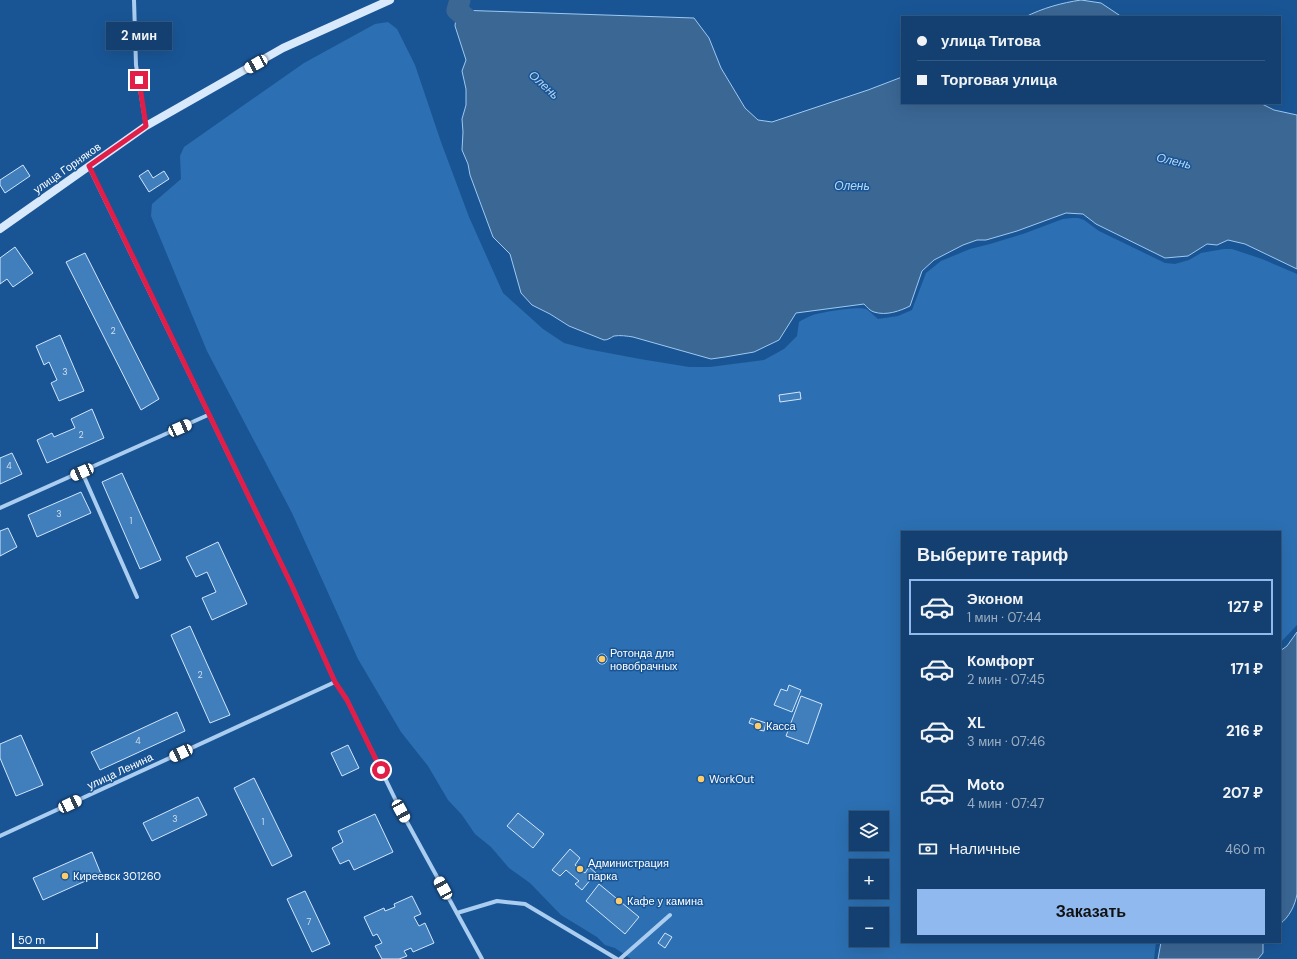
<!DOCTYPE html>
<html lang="ru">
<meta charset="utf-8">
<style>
body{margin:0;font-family:"DM Sans",sans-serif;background:#204b78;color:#f1f3f6;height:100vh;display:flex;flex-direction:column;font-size:15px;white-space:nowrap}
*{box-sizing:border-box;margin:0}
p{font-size:13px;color:#9dafc3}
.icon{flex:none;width:22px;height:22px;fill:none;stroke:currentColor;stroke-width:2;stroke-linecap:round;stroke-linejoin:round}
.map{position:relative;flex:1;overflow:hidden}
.side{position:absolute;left:901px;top:531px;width:380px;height:412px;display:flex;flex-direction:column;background:#134070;border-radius:0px;box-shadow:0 4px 16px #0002,0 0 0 1px #325983}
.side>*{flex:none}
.guide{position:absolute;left:901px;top:16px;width:380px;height:88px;border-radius:0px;box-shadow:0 4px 16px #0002,0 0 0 1px #325983;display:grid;align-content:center;height:88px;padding:0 16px;background:#134070}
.tools{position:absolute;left:849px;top:811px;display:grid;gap:8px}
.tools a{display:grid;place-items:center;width:40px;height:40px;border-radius:0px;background:#134070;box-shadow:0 4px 16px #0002,0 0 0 1px #325983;font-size:20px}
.scale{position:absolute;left:12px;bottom:10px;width:86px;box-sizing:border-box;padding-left:4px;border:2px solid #fff;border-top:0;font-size:11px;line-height:14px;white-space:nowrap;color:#fff;-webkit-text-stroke:3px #195595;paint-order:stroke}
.end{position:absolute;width:18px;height:18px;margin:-9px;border:5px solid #e11d48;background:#fff;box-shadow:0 0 0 2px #fff}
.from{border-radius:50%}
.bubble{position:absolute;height:28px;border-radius:0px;background:#134070;box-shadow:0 4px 16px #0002,0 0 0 1px #325983;font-size:13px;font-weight:700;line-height:28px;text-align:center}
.car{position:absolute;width:12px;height:24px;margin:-12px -6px;border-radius:5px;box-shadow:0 0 3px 1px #0007;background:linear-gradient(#fff 24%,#345 0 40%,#fff 0 76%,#345 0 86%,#fff 0)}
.guide b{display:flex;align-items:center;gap:14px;height:38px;font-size:15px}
.guide b+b{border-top:1px solid #325983}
.guide i{width:10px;height:10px;background:#f1f3f6}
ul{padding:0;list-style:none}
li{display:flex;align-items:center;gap:12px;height:56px;margin:0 8px 6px;padding:0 8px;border:2px solid transparent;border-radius:0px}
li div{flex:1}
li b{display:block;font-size:15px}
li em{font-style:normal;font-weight:700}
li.current{border-color:#90b9f0}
li>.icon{width:36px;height:36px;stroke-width:1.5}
h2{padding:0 16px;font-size:18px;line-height:48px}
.pay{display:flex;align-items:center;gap:10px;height:44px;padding:0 16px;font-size:15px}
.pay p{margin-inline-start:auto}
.action{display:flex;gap:8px;margin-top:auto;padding:8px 16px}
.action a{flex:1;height:46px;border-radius:0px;background:#90b9f0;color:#111;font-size:16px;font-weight:700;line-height:46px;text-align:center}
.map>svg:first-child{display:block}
</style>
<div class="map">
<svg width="1297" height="959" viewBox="0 0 1297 959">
<rect width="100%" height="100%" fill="#195595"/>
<path fill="#2c70b3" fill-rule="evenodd" d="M388,22l9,7 18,36 26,77 28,75 34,76 40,36 21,14 23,6 53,10 49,8h21l54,-7 20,-11 13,-13 2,-14c4,-3 9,-5 14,-7 10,-3 44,-9 53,-6 4,2 8,7 12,10l20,-3 14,-6 14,-37 15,-12 29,-12 20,-5 33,-10 40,-15 9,-1h6l6,2 15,11 66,32 10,1 14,-4 12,-7 23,-4h8l30,10 35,15v351l-17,18v-111h-378v410h254l-2,17h-523l-16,-11 -10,-3 -8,-8 -36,-22 -31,-32 -21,-15 -18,-21 -16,-13 -13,-19 -14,-15 -20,-34 -27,-34 -43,-73 -66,-146 -85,-162 -56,-135 1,-12 29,-25 -1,-23 4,-9 120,-84 71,-39zM856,818h26v26h-26zM856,866h26v26h-26zM856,914h26v26h-26z"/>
<g fill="#3b6795" stroke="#9dc9f2">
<path d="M1081,0l20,3 21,14h-97c18,-9 36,-14 56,-17z"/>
<path d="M457,10l237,8 15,20 12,30 24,40 13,12 14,2 96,-32 34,-13v26h358l14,7 23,5v154l-52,-25 -17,-4 -11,5 -10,-1 -19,12 -23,2 -69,-34 -13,-10 -17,-1 -49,18 -31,9h-9l-14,5 -29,15 -12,11 -12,35c-10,5 -24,10 -36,6 -4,-1 -7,-5 -10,-8l-68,9 -17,27 -25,12 -29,5 -14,2 -78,-22c-6,-1 -13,-2 -19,-1 -4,2 -6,4 -10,4l-35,-14 -19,-12 -18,-9 -11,-12 -11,-39 -17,-17 -23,-62 -2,-11 -6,-14 1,-18 -1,-13 4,-14v-16l-4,-18 4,-11 -11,-34z"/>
<path d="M1297,632v262c-2,12 -8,23 -17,30v-273l7,-5z"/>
<polygon points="1161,942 1263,942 1263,953 1258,959 1158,959"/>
</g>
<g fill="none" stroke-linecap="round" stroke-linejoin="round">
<polyline stroke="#3b6795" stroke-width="21" points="460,0 457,10 479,29"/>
</g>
<g fill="#417fbc" stroke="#d1e6fb">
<polygon points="23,165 30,176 5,193 0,185 0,180"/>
<polygon points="148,170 153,178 164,171 169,179 149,192 139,176"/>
<polygon points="15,247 33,273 13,287 7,279 0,284 0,258"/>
<polygon points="85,253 159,399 141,410 66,262"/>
<polygon points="60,335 84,391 59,401 51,383 57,380 49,362 44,365 36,346"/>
<polygon points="800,392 801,399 780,402 779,395"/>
<polygon points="92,409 104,438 47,463 37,440 52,433 54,437 75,428 71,419"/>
<polygon points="12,453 22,474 0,484 0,458"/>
<polygon points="122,473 161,560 140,569 102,482"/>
<polygon points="81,492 91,513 37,537 28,515"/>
<polygon points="8,528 17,547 0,556 0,531"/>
<polygon points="218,542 247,604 212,620 202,598 216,592 207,572 196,577 186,557"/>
<polygon points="190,626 230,715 210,723 171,635"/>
<circle cx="602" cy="659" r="5"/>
<polygon points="789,685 801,690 792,712 774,705 781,689 787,691"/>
<polygon points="801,696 822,704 808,744 786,736"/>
<polygon points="177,712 185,731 100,770 91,752"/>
<polygon points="751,718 766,723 764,731 759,730 760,727 749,723"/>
<polygon points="21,735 43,785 16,796 0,758 0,744"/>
<polygon points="348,745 359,768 342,776 331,753"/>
<polygon points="254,778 292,856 272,866 234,788"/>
<polygon points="198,797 207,815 152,841 143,823"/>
<polygon points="518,813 544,834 533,848 507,826"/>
<polygon points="375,814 393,852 354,870 349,860 340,864 332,848 343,842 338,831"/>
<polygon points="570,849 580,858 575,865 585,873 589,867 596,873 582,890 575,884 579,881 566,870 560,876 552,870"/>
<polygon points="92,852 101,874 43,900 33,878"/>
<polygon points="599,884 639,917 625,934 586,901"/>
<polygon points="305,891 330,944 312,952 287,899"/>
<polygon points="412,896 421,914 414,917 419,926 425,923 434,943 413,952 411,948 404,951 407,956 399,959 382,959 375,946 382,943 377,934 373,936 364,917 384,908 385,911 395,907 394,904"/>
<polygon points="665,933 672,937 665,948 658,943"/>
</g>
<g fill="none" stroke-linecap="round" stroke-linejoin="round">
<g stroke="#aacdf0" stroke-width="4">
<polyline points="134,0 136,65 146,126"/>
<polyline points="89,167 292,586 335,682 347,700 401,811 482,959"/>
<polyline points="82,472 137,597"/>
<polyline points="0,508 208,415"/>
<polyline points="0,836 335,682"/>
<polyline points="457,913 497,901 525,904 617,959"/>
<polyline points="620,959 670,915"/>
</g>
<polyline stroke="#d8e9fb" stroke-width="8" points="0,229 146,126 283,48 390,0"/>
</g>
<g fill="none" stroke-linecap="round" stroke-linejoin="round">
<polyline stroke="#e11d48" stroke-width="5" points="139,80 146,126 89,166 292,586 335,682 347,700 381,770"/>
</g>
<g fill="#ffcc6a" stroke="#195595" stroke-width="1.5">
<circle cx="602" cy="659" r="4"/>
<circle cx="758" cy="726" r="4"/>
<circle cx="701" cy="779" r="4"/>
<circle cx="580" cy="869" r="4"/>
<circle cx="65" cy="876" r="4"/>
<circle cx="619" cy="901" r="4"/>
</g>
<g text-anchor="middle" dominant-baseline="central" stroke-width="3" stroke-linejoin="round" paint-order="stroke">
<g font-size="9" fill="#d0dfee">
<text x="113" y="331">2</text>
<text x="65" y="372">3</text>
<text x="81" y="435">2</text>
<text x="9" y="466">4</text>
<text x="59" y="514">3</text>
<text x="131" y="521">1</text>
<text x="200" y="675">2</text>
<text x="138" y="741">4</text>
<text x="175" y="819">3</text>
<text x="263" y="822">1</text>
<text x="309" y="922">7</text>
</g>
<g font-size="11" fill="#fff" stroke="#195595">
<text transform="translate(67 168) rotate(-35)">улица Горняков</text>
<text transform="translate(120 771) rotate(-25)">улица Ленина</text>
</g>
<g font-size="11" fill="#fff" stroke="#195595" text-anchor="start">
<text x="610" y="653">Ротонда для<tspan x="610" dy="13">новобрачных</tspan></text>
<text x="766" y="726">Касса</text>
<text x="709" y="779">WorkOut</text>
<text x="588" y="863">Администрация<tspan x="588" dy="13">парка</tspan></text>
<text x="73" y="876">Киреевск 301260</text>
<text x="627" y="901">Кафе у камина</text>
</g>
<g font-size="12" font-style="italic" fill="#b7d7f7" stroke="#195595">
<text transform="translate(544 85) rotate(42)">Олень</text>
<text transform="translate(1174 161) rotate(13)">Олень</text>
<text x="852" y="186">Олень</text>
</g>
</g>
</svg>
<div class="tools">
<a><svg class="icon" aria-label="layers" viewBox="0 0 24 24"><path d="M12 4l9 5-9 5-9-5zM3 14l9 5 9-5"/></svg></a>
<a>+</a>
<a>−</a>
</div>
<div class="scale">50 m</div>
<i class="end from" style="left:381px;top:770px"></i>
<i class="end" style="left:139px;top:80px"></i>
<div class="bubble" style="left:106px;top:22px;width:66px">2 мин</div>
<i class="car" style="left:256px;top:64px;rotate:241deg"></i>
<i class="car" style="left:180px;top:428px;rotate:66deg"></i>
<i class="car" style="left:82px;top:472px;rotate:246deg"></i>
<i class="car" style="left:181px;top:753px;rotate:245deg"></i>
<i class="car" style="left:70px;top:804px;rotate:65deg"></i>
<i class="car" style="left:401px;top:811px;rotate:151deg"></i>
<i class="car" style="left:443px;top:888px;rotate:331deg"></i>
<div class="guide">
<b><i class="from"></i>улица Титова</b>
<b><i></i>Торговая улица</b>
</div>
<section class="side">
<h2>Выберите тариф</h2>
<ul>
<li class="current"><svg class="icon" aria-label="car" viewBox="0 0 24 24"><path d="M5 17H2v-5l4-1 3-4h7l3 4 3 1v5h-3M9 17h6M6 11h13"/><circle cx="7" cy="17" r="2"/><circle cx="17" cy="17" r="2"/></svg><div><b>Эконом</b><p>1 мин · 07:44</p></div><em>127 ₽</em></li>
<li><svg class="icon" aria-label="car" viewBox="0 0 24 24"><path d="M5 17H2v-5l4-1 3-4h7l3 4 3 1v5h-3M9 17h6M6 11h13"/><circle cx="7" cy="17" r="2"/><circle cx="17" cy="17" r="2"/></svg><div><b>Комфорт</b><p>2 мин · 07:45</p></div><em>171 ₽</em></li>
<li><svg class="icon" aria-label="car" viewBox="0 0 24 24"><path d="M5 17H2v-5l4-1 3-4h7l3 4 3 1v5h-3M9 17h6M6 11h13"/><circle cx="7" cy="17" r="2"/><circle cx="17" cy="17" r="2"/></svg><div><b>XL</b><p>3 мин · 07:46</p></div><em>216 ₽</em></li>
<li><svg class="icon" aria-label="car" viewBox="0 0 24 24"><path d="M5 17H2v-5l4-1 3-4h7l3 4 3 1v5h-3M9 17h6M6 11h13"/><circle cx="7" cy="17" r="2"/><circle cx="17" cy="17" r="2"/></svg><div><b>Moto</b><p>4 мин · 07:47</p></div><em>207 ₽</em></li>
</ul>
<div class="pay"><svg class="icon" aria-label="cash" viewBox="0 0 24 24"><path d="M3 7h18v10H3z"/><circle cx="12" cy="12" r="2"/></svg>Наличные<p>460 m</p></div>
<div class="action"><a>Заказать</a></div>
</section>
</div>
